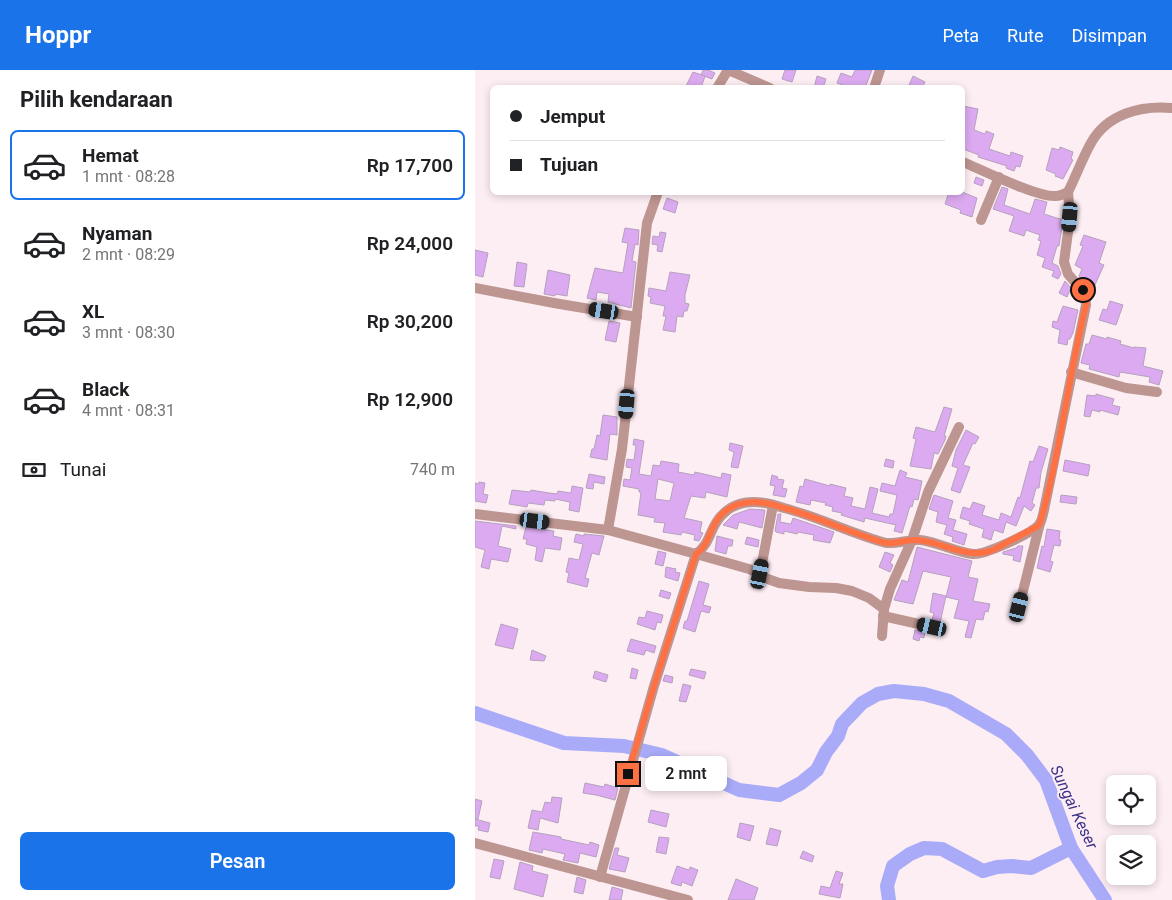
<!DOCTYPE html>
<html lang="id">
<meta charset="utf-8">
<style>
body{margin:0;font-family:Roboto,sans-serif;background:#f6f6f6;color:#202124;height:100vh;display:flex;flex-direction:column;font-size:19px;white-space:nowrap}
*{box-sizing:border-box;margin:0}
p{font-size:16px;color:#757577}
.icon{flex:none;width:28px;height:28px;fill:none;stroke:currentColor;stroke-width:2;stroke-linecap:round;stroke-linejoin:round}
.map{position:relative;flex:1;overflow:hidden}
.sheet{display:flex;flex-direction:column;background:#fff;width:475px}
.sheet>*{flex:none}
.banner{position:absolute;left:15px;top:15px;width:475px;height:110px;border-radius:8px;box-shadow:0 2px 8px #0003;display:grid;align-content:center;height:110px;padding:0 20px;background:#fff}
.buttons{position:absolute;left:631px;top:705px;display:grid;gap:10px}
.buttons a{display:grid;place-items:center;width:50px;height:50px;border-radius:8px;background:#fff;box-shadow:0 2px 8px #0003;font-size:25px}
.end{position:absolute;width:22px;height:22px;margin:-11px;border:6px solid #ff7043;background:#111;box-shadow:0 0 0 2px #111}
.from{border-radius:50%}
.bubble{position:absolute;height:35px;border-radius:8px;background:#fff;box-shadow:0 2px 8px #0003;font-size:16px;font-weight:600;line-height:35px;text-align:center}
.car{position:absolute;width:15px;height:30px;margin:-15px -8px;border-radius:6px;box-shadow:0 0 4px 1px #0007;background:linear-gradient(#222 24%,#8ab4d8 0 40%,#222 0 76%,#8ab4d8 0 86%,#222 0)}
.banner b{display:flex;align-items:center;gap:18px;height:48px;font-size:19px}
.banner b+b{border-top:1px solid #e0e0e0}
.banner i{width:12px;height:12px;background:#202124}
ul{padding:0;list-style:none}
li{display:flex;align-items:center;gap:15px;height:70px;margin:0 10px 8px;padding:0 10px;border:2px solid transparent;border-radius:8px}
li div{flex:1}
li b{display:block;font-size:19px}
li em{font-style:normal;font-weight:600}
li.current{border-color:#1a73e8}
li>.icon{width:45px;height:45px;stroke-width:1.5}
h2{padding:0 20px;font-size:22px;line-height:60px}
.pay{display:flex;align-items:center;gap:12px;height:55px;padding:0 20px;font-size:19px}
.pay p{margin-inline-start:auto}
.cta{display:flex;gap:10px;margin-top:auto;padding:10px 20px}
.cta a{flex:1;height:58px;border-radius:8px;background:#1a73e8;color:#fff;font-size:20px;font-weight:600;line-height:58px;text-align:center}
header{display:flex;align-items:center;gap:30px;box-sizing:border-box;height:70px;padding:0 25px;background:#1a73e8;color:#fff}
header strong{font-size:24px}
nav{display:flex;gap:28px;margin-inline-start:auto;font-size:18px}
main{display:flex;flex:1;min-height:0}
.map>svg:first-child{display:block}
</style>
<header>
<strong>Hoppr</strong>
<nav><a>Peta</a><a>Rute</a><a>Disimpan</a></nav>
</header>
<main>
<section class="sheet">
<h2>Pilih kendaraan</h2>
<ul>
<li class="current"><svg class="icon" aria-label="car" viewBox="0 0 24 24"><path d="M5 17H2v-5l4-1 3-4h7l3 4 3 1v5h-3M9 17h6M6 11h13"/><circle cx="7" cy="17" r="2"/><circle cx="17" cy="17" r="2"/></svg><div><b>Hemat</b><p>1 mnt · 08:28</p></div><em>Rp 17,700</em></li>
<li><svg class="icon" aria-label="car" viewBox="0 0 24 24"><path d="M5 17H2v-5l4-1 3-4h7l3 4 3 1v5h-3M9 17h6M6 11h13"/><circle cx="7" cy="17" r="2"/><circle cx="17" cy="17" r="2"/></svg><div><b>Nyaman</b><p>2 mnt · 08:29</p></div><em>Rp 24,000</em></li>
<li><svg class="icon" aria-label="car" viewBox="0 0 24 24"><path d="M5 17H2v-5l4-1 3-4h7l3 4 3 1v5h-3M9 17h6M6 11h13"/><circle cx="7" cy="17" r="2"/><circle cx="17" cy="17" r="2"/></svg><div><b>XL</b><p>3 mnt · 08:30</p></div><em>Rp 30,200</em></li>
<li><svg class="icon" aria-label="car" viewBox="0 0 24 24"><path d="M5 17H2v-5l4-1 3-4h7l3 4 3 1v5h-3M9 17h6M6 11h13"/><circle cx="7" cy="17" r="2"/><circle cx="17" cy="17" r="2"/></svg><div><b>Black</b><p>4 mnt · 08:31</p></div><em>Rp 12,900</em></li>
</ul>
<div class="pay"><svg class="icon" aria-label="cash" viewBox="0 0 24 24"><path d="M3 7h18v10H3z"/><circle cx="12" cy="12" r="2"/></svg>Tunai<p>740 m</p></div>
<div class="cta"><a>Pesan</a></div>
</section>
<div class="map">
<svg width="697" height="830" viewBox="0 0 697 830">
<rect width="100%" height="100%" fill="#fdeef4"/>
<g fill="none" stroke-linecap="round" stroke-linejoin="round">
<g stroke="#a9abf8" stroke-width="14">
<polyline points="0,643 89,673 149,676 187,685 264,720 304,725 326,713 342,700 351,682 363,666 367,654 387,633 403,624 419,621 449,624 474,631 531,664 552,685 571,710 596,778 630,830"/>
<polyline points="414,830 412,816 418,796 435,784 449,778 467,779 508,801 522,797 537,796 556,798 596,778"/>
</g>
</g>
<g fill="#dcaaf0" stroke="#b5a1be" fill-rule="evenodd">
<polygon points="228,0 233,0 240,3 237,9 226,5"/>
<polygon points="310,0 321,0 317,12 307,9"/>
<polygon points="380,0 397,0 390,18 375,18 362,13 366,3 377,7"/>
<polygon points="218,2 230,6 226,18 211,16"/>
<polygon points="342,6 351,9 348,18 339,18"/>
<polygon points="438,6 450,12 447,18 439,18 434,15"/>
<polygon points="488,36 503,39 499,60 510,64 511,61 519,64 514,79 535,86 536,82 548,86 545,97 541,96 539,101 531,98 532,96 503,87 504,85 488,79"/>
<polygon points="585,77 598,82 596,89 598,90 588,109 580,106 581,104 571,100 577,78 584,80"/>
<polygon points="501,107 509,110 507,116 499,113"/>
<polygon points="527,117 533,119 529,135 555,144 560,129 572,132 569,144 588,150 584,176 582,176 577,193 583,196 586,204 583,209 577,206 579,201 567,197 570,188 562,185 566,171 563,170 565,165 551,160 549,166 534,161 539,146 518,139"/>
<polygon points="474,122 487,122 502,128 497,147 485,143 486,140 470,134"/>
<polygon points="192,128 203,132 200,143 188,139"/>
<polygon points="150,158 164,160 163,175 160,174 157,191 161,192 156,238 133,232 134,224 122,222 121,230 112,228 120,198 148,203 153,173 147,172"/>
<polygon points="185,162 191,163 187,182 182,181 183,175 177,174 178,166 184,167"/>
<polygon points="609,165 631,172 624,193 629,195 619,217 609,213 604,206 607,199 600,195 608,176 605,175"/>
<polygon points="0,180 13,183 8,207 0,205"/>
<polygon points="42,192 52,194 49,217 39,216"/>
<polygon points="73,200 95,205 92,226 80,224 80,226 69,224"/>
<polygon points="195,202 215,205 210,225 210,233 214,234 212,241 209,241 208,247 202,246 200,262 188,260 191,246 188,246 190,236 175,233 176,227 173,226 174,218 191,221"/>
<polygon points="590,211 596,218 592,227 584,223"/>
<polygon points="635,231 648,235 641,255 624,250 628,239 632,240"/>
<polygon points="588,236 603,240 598,263 595,269 593,269 592,275 583,273 585,260 577,257 578,251 582,252"/>
<polygon points="134,251 145,253 141,272 130,270"/>
<polygon points="617,265 632,269 632,267 646,271 645,274 659,278 659,277 671,278 668,296 688,301 684,315 674,312 675,307 645,302 644,307 614,299 615,295 606,293 611,274 614,274"/>
<polygon points="621,324 639,329 637,335 645,337 643,345 625,340 625,342 617,340 615,347 609,346 612,325 621,326"/>
<polygon points="469,337 477,339 469,366 471,366 470,370 463,384 459,383 456,399 435,396 441,369 438,368 441,357 460,362"/>
<polygon points="128,345 142,347 142,365 135,364 132,390 115,387 117,379 119,379 122,365 125,366"/>
<polygon points="491,360 504,367 500,374 498,373 488,395 495,397 485,423 476,420 483,398 477,396 481,380"/>
<path d="M159,369l10,2 -5,33 12,2 2,-11 7,1 1,-5 18,3 -1,8 16,3 1,-3 26,6 1,-5 9,2 -4,22 -21,-5 -1,6 -14,-2 -7,22 18,4 -2,10 3,1 -4,8 -5,-1 1,-5 -13,-3 -1,3 -18,-3 2,-9 -11,-1 1,-4 -17,-3 3,-23h-2v-3l-16,-3 1,-7 6,1 2,-12 -6,-1 1,-8 7,1 2,-15h-3zM183,409l16,4 -4,18 -15,-2z"/>
<polygon points="255,373 268,376 263,398 256,397 259,382 254,380"/>
<polygon points="564,376 573,379 566,402 564,418 561,418 557,433 560,435 556,441 549,436 541,456 531,452 528,463 519,460 516,470 507,467 509,459 494,454 495,451 485,448 488,437 495,439 498,432 510,436 507,445 524,450 526,443 536,447 543,427 545,428 555,391 558,392"/>
<polygon points="411,389 419,391 418,398 409,396"/>
<polygon points="590,390 615,395 613,406 588,401"/>
<polygon points="425,400 432,403 430,407 447,411 443,430 439,429 437,437 435,436 427,463 419,461 421,455 390,448 389,452 366,445 367,443 357,441 358,437 350,435 351,433 336,430 335,435 321,432 325,416 328,417 330,409 355,416 355,414 371,418 369,426 378,428 376,436 390,439 395,417 403,419 397,443 414,447 415,444 418,444 422,425 405,421 407,413 420,416"/>
<polygon points="114,404 130,407 129,414 119,412 118,419 111,418"/>
<polygon points="297,405 303,407 302,409 309,410 307,418 312,419 310,427 298,425 300,416 295,415"/>
<polygon points="4,412 10,413 8,424 13,425 11,433 0,431 0,413 4,414"/>
<polygon points="97,416 108,418 104,442 94,440 95,432 80,429 80,431 70,430 69,435 53,433 52,437 34,434 37,420 55,422 56,420 74,423 82,424 83,421 96,423"/>
<polygon points="459,425 478,431 473,448 481,450 478,460 492,464 489,475 477,471 478,467 469,464 472,455 461,452 463,442 454,439"/>
<polygon points="586,425 602,427 601,434 585,432"/>
<polygon points="275,439 290,440 287,458 264,452 262,459 248,455 258,445"/>
<polygon points="303,444 306,444 305,452 316,454 318,448 359,462 355,473 338,470 339,465 323,462 322,464 309,461 309,464 301,462 300,461"/>
<polygon points="0,451 41,456 41,459 27,456 23,476 36,479 33,492 16,489 14,499 6,497 10,480 0,477"/>
<polygon points="51,457 79,461 78,466 87,468 85,480 70,478 67,492 60,490 62,477 51,474 52,469 48,469"/>
<polygon points="572,459 585,461 584,470 586,470 585,476 579,475 575,491 578,492 575,502 562,498 567,476 569,477"/>
<polygon points="101,464 109,466 109,464 129,466 124,485 117,483 110,508 114,509 112,517 92,512 94,503 91,502 94,488 104,490 108,474 99,472"/>
<polygon points="242,466 258,470 257,476 253,476 251,484 240,481"/>
<polygon points="272,467 284,470 283,477 270,474"/>
<polygon points="543,476 548,476 545,492 538,490 539,486 528,484 528,482 541,478"/>
<polygon points="442,477 497,491 493,507 503,509 498,531 515,534 513,542 510,541 508,550 501,549 496,568 490,567 494,551 479,548 484,530 471,527 476,507 448,501 438,534 419,530 427,510 433,512"/>
<polygon points="183,481 191,483 188,496 180,494"/>
<polygon points="410,482 419,485 415,493 418,495 415,502 404,497"/>
<polygon points="191,497 201,499 200,502 205,503 203,511 190,507"/>
<polygon points="224,511 234,514 228,535 236,537 234,543 226,541 220,562 208,558 210,551 212,551"/>
<polygon points="186,520 196,523 194,529 184,526"/>
<polygon points="458,523 471,526 465,553 457,550 459,543 455,542"/>
<polygon points="172,541 188,545 186,553 182,552 180,560 162,554 164,547 170,548"/>
<polygon points="26,554 43,559 38,579 20,575"/>
<polygon points="440,560 450,562 449,568 445,567 444,571 438,569"/>
<polygon points="156,569 181,576 179,583 171,580 169,585 152,581"/>
<polygon points="57,580 71,586 69,591 55,590"/>
<polygon points="157,598 163,600 161,609 155,608"/>
<polygon points="216,599 231,602 229,609 214,605"/>
<polygon points="120,601 133,605 131,612 118,608"/>
<polygon points="190,605 198,607 197,613 188,611"/>
<polygon points="208,614 216,616 211,632 204,631"/>
<polygon points="110,713 129,717 130,714 143,718 140,730 121,725 108,723"/>
<polygon points="77,727 87,728 83,753 65,748 63,760 53,758 57,740 67,742 70,732 76,733"/>
<polygon points="0,729 7,731 3,749 0,749 15,753 13,762 3,760 4,756 0,756"/>
<polygon points="176,740 194,744 191,757 173,752"/>
<polygon points="265,753 279,756 275,771 262,767"/>
<polygon points="295,758 306,761 302,776 291,774"/>
<polygon points="58,762 86,767 86,769 114,775 115,772 124,775 121,787 105,783 103,793 88,790 90,784 68,779 67,783 54,780"/>
<polygon points="184,767 194,768 191,784 181,782"/>
<polygon points="140,778 144,778 142,785 154,788 150,802 134,799"/>
<polygon points="328,781 339,786 337,792 325,788"/>
<polygon points="19,789 29,791 25,809 15,807"/>
<polygon points="45,792 58,796 57,801 73,805 68,827 39,819"/>
<polygon points="202,796 214,800 215,797 223,800 217,816 207,812 206,816 196,813"/>
<polygon points="361,801 368,803 364,814 368,814 365,828 344,824 346,816 355,818"/>
<polygon points="102,807 111,810 108,824 99,822"/>
<polygon points="261,809 283,818 279,830 253,830"/>
<polygon points="137,817 148,820 146,830 134,830"/>
</g>
<g fill="none" stroke-linecap="round" stroke-linejoin="round">
<g stroke="#bd9591" stroke-width="10">
<polyline points="253,0 295,18"/>
<polyline points="242,18 253,0"/>
<polyline points="399,18 405,0"/>
<path d="M488,92c19,8 75,36 93,34 4,0 8,-2 12,-4 8,-16 14,-33 23,-49 16,-29 50,-38 81,-35"/>
<polyline points="506,150 524,107"/>
<polyline points="0,218 79,233 162,247"/>
<polyline points="596,302 651,318 682,322"/>
<path d="M0,444l133,16 88,24c15,-10 14,-29 27,-40 8,-8 20,-12 31,-12 10,0 21,3 30,6 35,9 68,26 102,35 12,1 23,-4 34,-3 18,2 35,12 53,14 12,1 57,-20 66,-29 3,-4 4,-10 5,-15l42,-205 -1,-11 -17,-20 -4,-12 6,-45 -2,-25"/>
<polyline points="133,460 147,379 172,153 183,122"/>
<polyline points="285,504 298,435"/>
<polyline points="544,537 565,453"/>
<polyline points="408,546 457,557"/>
<polyline points="407,566 409,539 415,519 437,470 453,422 484,357"/>
<polyline points="0,773 213,830"/>
<polyline points="125,807 179,616 221,484 274,499 285,504 290,508 304,513 334,517 361,518 377,521 394,528 409,539"/>
</g>
</g>
<g fill="none" stroke-linecap="round" stroke-linejoin="round">
<path stroke="#ff7043" stroke-width="6" d="M153,704l26,-88 42,-132c15,-10 13,-29 27,-41 8,-7 20,-11 31,-11 10,0 21,3 30,6 35,9 68,26 102,35 11,1 21,-4 31,-3 26,2 51,20 76,10l45,-24 2,-3c21,-72 28,-146 46,-218l1,-6 -4,-9"/>
</g>
<g text-anchor="middle" dominant-baseline="central" stroke-width="4" stroke-linejoin="round" paint-order="stroke">
<g font-size="16" font-style="italic" fill="#3b3189" stroke="#fdeef4">
<text transform="translate(599 737) rotate(65)">Sungai Keser</text>
</g>
</g>
</svg>
<div class="buttons">
<a><svg class="icon" aria-label="locate" viewBox="0 0 24 24"><circle cx="12" cy="12" r="6"/><path d="M12 2v4M12 18v4M2 12h4M18 12h4"/></svg></a>
<a><svg class="icon" aria-label="layers" viewBox="0 0 24 24"><path d="M12 4l9 5-9 5-9-5zM3 14l9 5 9-5"/></svg></a>
</div>
<i class="end from" style="left:608px;top:220px"></i>
<i class="end" style="left:153px;top:704px"></i>
<div class="bubble" style="left:170px;top:686px;width:82px">2 mnt</div>
<i class="car" style="left:595px;top:147px;rotate:185deg"></i>
<i class="car" style="left:129px;top:241px;rotate:279deg"></i>
<i class="car" style="left:152px;top:334px;rotate:185deg"></i>
<i class="car" style="left:60px;top:451px;rotate:97deg"></i>
<i class="car" style="left:285px;top:504px;rotate:11deg"></i>
<i class="car" style="left:544px;top:537px;rotate:14deg"></i>
<i class="car" style="left:457px;top:557px;rotate:283deg"></i>
<div class="banner">
<b><i class="from"></i>Jemput</b>
<b><i></i>Tujuan</b>
</div>
</div>
</main>
